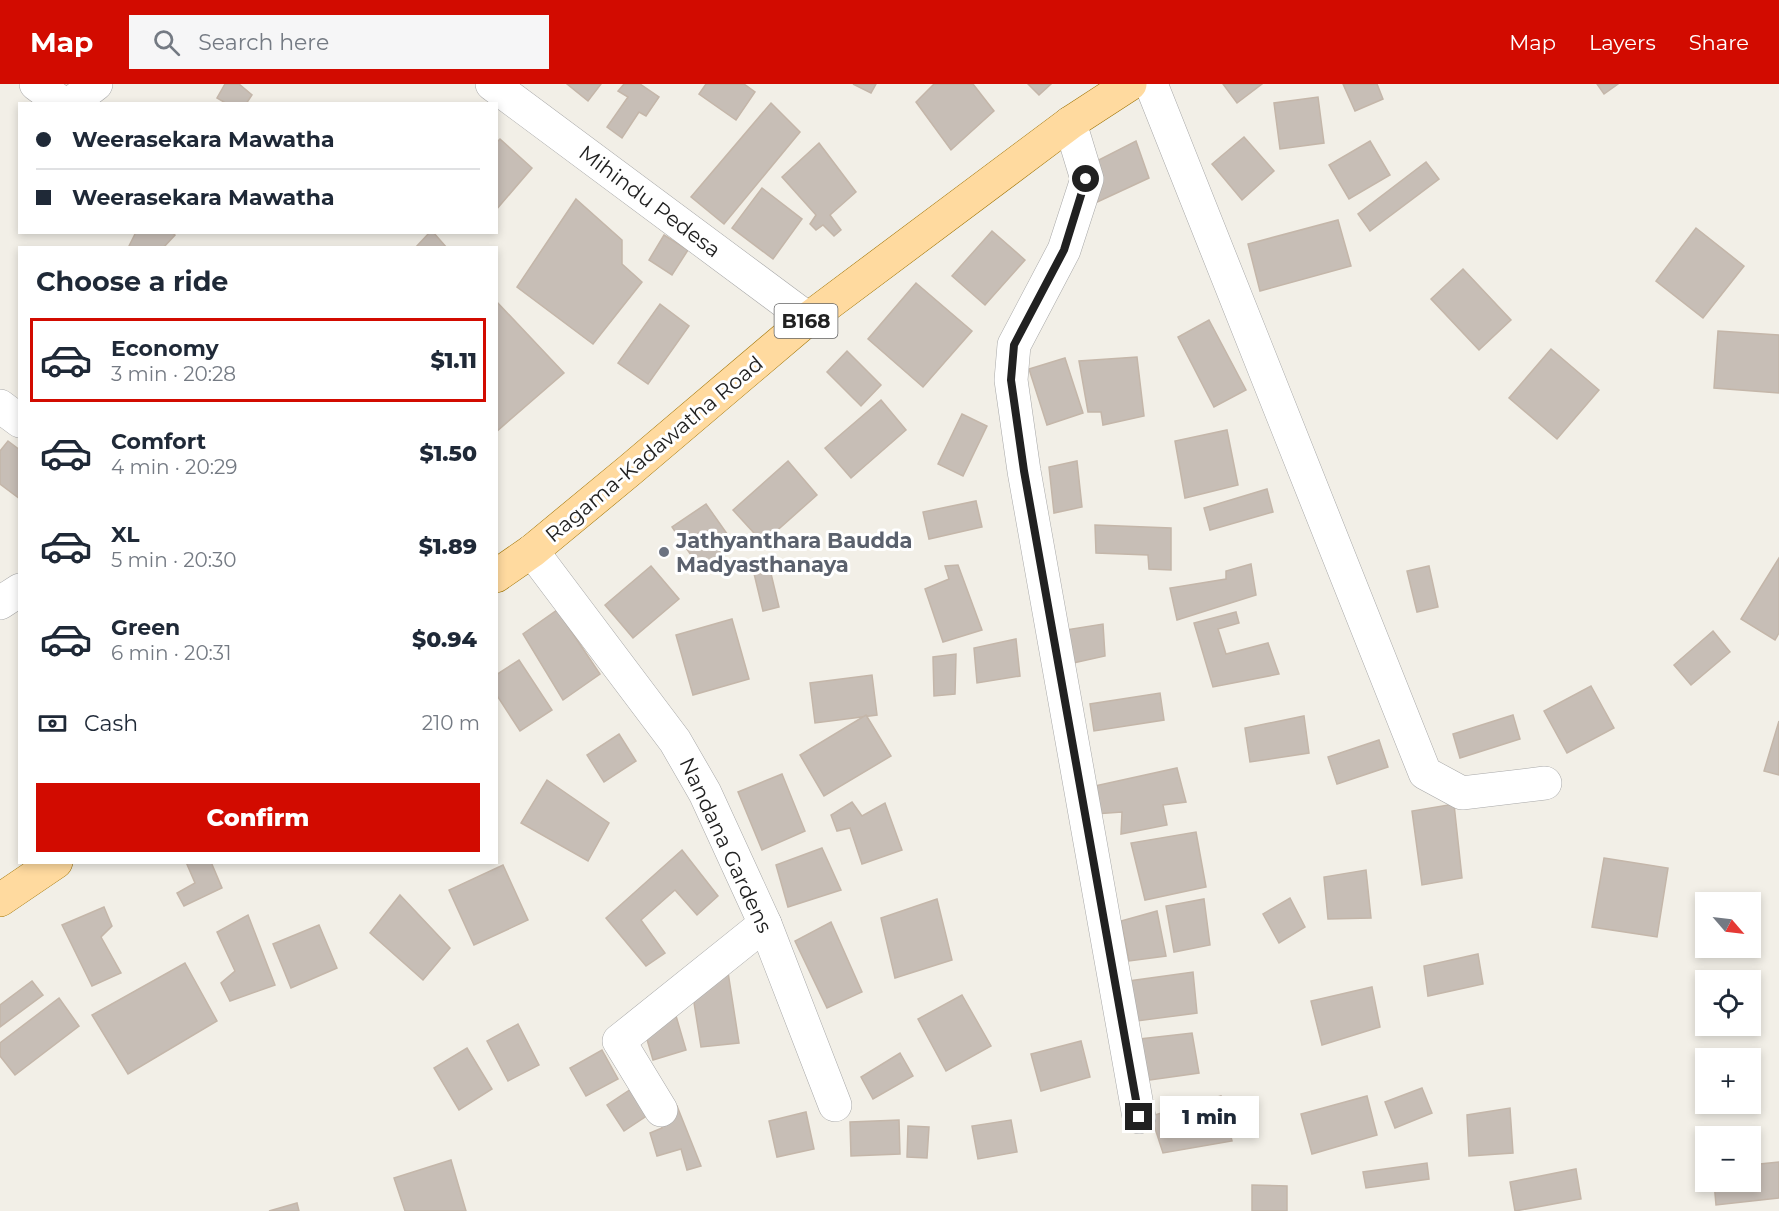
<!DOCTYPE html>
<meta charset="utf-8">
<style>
body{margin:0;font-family:Montserrat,sans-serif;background:#f6f6f7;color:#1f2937;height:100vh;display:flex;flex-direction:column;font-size:22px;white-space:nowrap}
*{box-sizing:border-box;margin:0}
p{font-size:20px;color:#747a83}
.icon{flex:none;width:33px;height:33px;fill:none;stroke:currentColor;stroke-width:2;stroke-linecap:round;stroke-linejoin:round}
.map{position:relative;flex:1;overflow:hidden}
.panel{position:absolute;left:18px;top:162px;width:480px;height:618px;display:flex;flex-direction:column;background:#fff;border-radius:0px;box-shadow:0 3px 9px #0003}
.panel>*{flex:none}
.guide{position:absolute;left:18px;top:18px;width:480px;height:132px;border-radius:0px;box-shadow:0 3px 9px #0003;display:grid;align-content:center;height:132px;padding:0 18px;background:#fff}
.needle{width:39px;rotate:118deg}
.controls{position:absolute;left:1695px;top:808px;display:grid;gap:12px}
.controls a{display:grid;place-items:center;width:66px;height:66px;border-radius:0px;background:#fff;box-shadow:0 3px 9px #0003;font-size:30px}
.end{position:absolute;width:27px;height:27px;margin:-14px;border:8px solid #212121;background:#fff;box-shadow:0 0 0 3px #fff}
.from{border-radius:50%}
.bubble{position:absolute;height:42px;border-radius:0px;background:#fff;box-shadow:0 3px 9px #0003;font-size:20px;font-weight:800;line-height:42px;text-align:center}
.guide b{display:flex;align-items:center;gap:21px;height:57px;font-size:22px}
.guide b+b{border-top:2px solid #e0e1e3}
.guide i{width:15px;height:15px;background:#1f2937}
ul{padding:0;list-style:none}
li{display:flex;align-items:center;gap:18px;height:84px;margin:0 12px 9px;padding:0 6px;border:3px solid transparent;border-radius:0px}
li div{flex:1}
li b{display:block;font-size:22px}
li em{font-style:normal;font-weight:800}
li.on{border-color:#d20b00}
li>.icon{width:54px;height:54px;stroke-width:1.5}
h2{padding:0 18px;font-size:27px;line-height:72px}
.pay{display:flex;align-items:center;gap:15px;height:66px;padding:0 18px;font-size:22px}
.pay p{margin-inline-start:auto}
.cta{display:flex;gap:12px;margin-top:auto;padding:12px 18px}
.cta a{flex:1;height:69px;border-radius:0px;background:#d20b00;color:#fff;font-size:24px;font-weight:800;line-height:69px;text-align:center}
header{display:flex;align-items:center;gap:36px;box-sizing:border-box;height:84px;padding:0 30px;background:#d20b00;color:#fff}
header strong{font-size:28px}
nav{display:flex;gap:33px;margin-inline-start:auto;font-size:21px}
.search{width:420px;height:54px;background:#f6f6f7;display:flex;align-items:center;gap:15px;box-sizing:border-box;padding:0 21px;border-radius:0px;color:#747a83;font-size:22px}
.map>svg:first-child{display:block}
</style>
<header>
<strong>Map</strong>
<div class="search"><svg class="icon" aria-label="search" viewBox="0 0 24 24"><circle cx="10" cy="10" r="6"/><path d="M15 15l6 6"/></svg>Search here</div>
<nav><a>Map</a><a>Layers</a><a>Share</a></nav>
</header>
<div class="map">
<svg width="1779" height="1127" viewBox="0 0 1779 1127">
<rect width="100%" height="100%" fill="#f2efe7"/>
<g fill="#c7beb6" stroke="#c4b6a9" stroke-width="1.5">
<polygon points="225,0 239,0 252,11 246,20 223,20 224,18 217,14"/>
<polygon points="567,0 601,0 588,17"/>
<polygon points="624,0 640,0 659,13 646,32 639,28 622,54 607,43 628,13 618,7"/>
<polygon points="706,0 744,0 755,8 736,36 699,10"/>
<polygon points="853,0 876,0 871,9"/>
<polygon points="934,0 973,0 994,27 951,66 916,18"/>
<polygon points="1028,0 1051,0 1039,11"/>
<polygon points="1223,0 1262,0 1237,19"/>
<polygon points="1343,0 1377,0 1383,15 1355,27"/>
<polygon points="1597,0 1618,0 1604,10"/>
<polygon points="1318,13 1324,59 1280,65 1274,19"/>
<polygon points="771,19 800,48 724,140 691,113"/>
<polygon points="1244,53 1274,87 1242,116 1212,80"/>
<polygon points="500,55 532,84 496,126 496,59"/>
<polygon points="1136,57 1149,94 1093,120 1077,87"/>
<polygon points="1370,57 1390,91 1349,115 1329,81"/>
<polygon points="819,59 856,108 830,131 841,146 834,152 823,141 816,146 810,140 816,131 782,93"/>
<polygon points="1426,78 1439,95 1370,147 1358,130"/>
<polygon points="762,104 802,135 773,175 732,144"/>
<polygon points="576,115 622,156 622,180 642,198 593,260 517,203"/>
<polygon points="1338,136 1351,182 1260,207 1248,160"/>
<polygon points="1696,144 1744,182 1703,234 1656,197"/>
<polygon points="992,147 1025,176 985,221 952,192"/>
<polygon points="136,148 171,148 175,151 163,164 128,164"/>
<polygon points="430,148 433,148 447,164 415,164"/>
<polygon points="664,151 688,166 672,191 649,176"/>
<polygon points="1463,185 1511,236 1479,266 1431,215"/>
<polygon points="916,199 972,247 923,303 868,255"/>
<polygon points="496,217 564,289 496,348"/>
<polygon points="660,220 689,242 648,300 618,279"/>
<polygon points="1209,236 1246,306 1214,323 1178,253"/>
<polygon points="1718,247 1779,251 1779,309 1714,304"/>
<polygon points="1551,265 1599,306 1557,355 1509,314"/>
<polygon points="847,267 881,301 861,322 827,288"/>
<polygon points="1137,273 1144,332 1103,341 1101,328 1088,328 1079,277"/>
<polygon points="1065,274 1083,329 1047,341 1029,285"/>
<polygon points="881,316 906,346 851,394 825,364"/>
<polygon points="962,330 987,342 963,392 938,380"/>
<polygon points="1227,346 1238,401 1185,414 1175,357"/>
<polygon points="8,357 20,366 20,415 0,400 0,367"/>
<polygon points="788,377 817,411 763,459 733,426"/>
<polygon points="1077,377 1082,423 1054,429 1049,383"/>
<polygon points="1267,405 1273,428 1210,446 1204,424"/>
<polygon points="976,417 982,443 929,455 923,428"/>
<polygon points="706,420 735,461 701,486 672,443"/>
<polygon points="1095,441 1171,444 1171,486 1149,485 1148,471 1096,469"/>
<polygon points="767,473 779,523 763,527 751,477"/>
<polygon points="1779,474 1779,549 1775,556 1741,535"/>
<polygon points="1251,480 1256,511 1177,536 1170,504 1226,495 1226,487"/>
<polygon points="958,481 982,546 943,558 925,505 949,495 945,482"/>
<polygon points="651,482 679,515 633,554 605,521"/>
<polygon points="1429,482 1438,523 1417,528 1407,487"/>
<polygon points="557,526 600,590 563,616 523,550"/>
<polygon points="1236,528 1239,539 1218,545 1226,570 1268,559 1279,590 1213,603 1194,539"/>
<polygon points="732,535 749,595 693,611 676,551"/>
<polygon points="1103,540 1105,572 1064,581 1059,547"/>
<polygon points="1713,547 1730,568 1691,601 1674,581"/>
<polygon points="1016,555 1020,592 977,599 974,564"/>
<polygon points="956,570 955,610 934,612 933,573"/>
<polygon points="519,576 552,626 520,647 496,610 496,591"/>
<polygon points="872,591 877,631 815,639 810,599"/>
<polygon points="1591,602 1614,644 1567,669 1544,627"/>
<polygon points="1160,609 1164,636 1094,647 1090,620"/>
<polygon points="866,631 891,672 824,712 800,671"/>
<polygon points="1513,631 1520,655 1460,674 1453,650"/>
<polygon points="1304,632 1309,669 1250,678 1245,644"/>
<polygon points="1779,637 1779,691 1764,687"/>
<polygon points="619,650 636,677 604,698 587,671"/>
<polygon points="1379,656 1388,683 1337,700 1328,673"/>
<polygon points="1177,684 1186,718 1163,721 1167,741 1121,750 1122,728 1095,730 1090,703"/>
<polygon points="782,690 805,747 762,766 738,708"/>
<polygon points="547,696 609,739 588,777 521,739"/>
<polygon points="852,718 862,732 885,719 902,766 862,780 850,744 837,747 831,731"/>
<polygon points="1454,720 1462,794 1422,801 1412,727"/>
<polygon points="1196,748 1206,803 1145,816 1131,759"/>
<polygon points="822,764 841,806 788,823 776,781"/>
<polygon points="682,766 718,812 697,831 675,806 641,836 665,869 646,882 606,834"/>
<polygon points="1604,774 1668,784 1657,853 1592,843"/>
<polygon points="186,778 211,778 222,804 184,822 177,809 195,799"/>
<polygon points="503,781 528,836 474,861 449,806"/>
<polygon points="1366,786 1371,834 1328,835 1324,793"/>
<polygon points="400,811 450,864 423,896 370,849"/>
<polygon points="1290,814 1305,843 1279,859 1263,830"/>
<polygon points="937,815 952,876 895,894 881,834"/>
<polygon points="1204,815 1210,861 1174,868 1166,822"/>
<polygon points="104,823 112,842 101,853 121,889 92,902 62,841"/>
<polygon points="1157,827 1166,872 1129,877 1121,837"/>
<polygon points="248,831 275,901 230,917 221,899 235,887 217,848"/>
<polygon points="831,838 862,908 827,924 795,857"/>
<polygon points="319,841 337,884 291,904 273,860"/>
<polygon points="1478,870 1483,900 1428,912 1424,882"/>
<polygon points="185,879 217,937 128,990 92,931"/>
<polygon points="728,888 739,959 701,963 692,906"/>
<polygon points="1193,888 1197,929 1137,937 1129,897"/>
<polygon points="32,897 43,911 0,943 0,921"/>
<polygon points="1372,903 1380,943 1322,961 1311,917"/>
<polygon points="962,911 991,962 946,987 918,935"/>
<polygon points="59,914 79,942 15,991 0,972 0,959"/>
<polygon points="674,925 686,966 653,976 641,935"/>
<polygon points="518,940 539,981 508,997 487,957"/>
<polygon points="1192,949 1199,989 1143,997 1131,956"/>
<polygon points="1081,957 1090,993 1041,1007 1031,970"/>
<polygon points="467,964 492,1005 459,1026 434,984"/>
<polygon points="602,966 618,995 586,1012 570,984"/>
<polygon points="900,969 913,992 873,1015 861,993"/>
<polygon points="1422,1004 1432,1029 1395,1044 1385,1018"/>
<polygon points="631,1005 648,1031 624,1047 607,1021"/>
<polygon points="1221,1012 1232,1057 1163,1069 1151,1032"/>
<polygon points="1367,1012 1377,1051 1312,1070 1301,1030"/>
<polygon points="677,1022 701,1082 687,1086 681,1065 657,1072 650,1049 662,1044 659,1027"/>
<polygon points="1510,1024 1513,1069 1469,1072 1467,1031"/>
<polygon points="806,1028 814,1065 777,1073 769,1037"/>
<polygon points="899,1036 900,1070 851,1072 850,1038"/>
<polygon points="1011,1036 1017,1068 978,1075 972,1042"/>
<polygon points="908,1042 929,1043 927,1074 907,1073"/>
<polygon points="451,1076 466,1127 405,1127 394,1094"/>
<polygon points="1779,1078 1779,1114 1716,1121 1714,1098 1750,1098 1750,1081"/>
<polygon points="1427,1079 1429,1095 1366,1104 1363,1088"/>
<polygon points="1576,1085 1581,1115 1515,1127 1510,1098"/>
<polygon points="1252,1101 1287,1102 1287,1127 1252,1127"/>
<polygon points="297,1119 299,1127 269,1127"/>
</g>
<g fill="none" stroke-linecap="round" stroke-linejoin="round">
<g stroke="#a8a8a8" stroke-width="34">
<g id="minor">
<polyline points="36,0 63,20"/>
<polyline points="492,0 808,235"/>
<polyline points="1151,0 1425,689 1462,709 1545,699"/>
<polyline points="70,20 96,0"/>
<polyline points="1070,39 1087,95 1064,166 1014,261 1011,296 1024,387 1139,1033"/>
<polyline points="0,322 20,337"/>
<polyline points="532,467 675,657 705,709 765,840 835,1021"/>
<polyline points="0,519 20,506"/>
<polyline points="661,1026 619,957 765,840"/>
</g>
</g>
<g stroke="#9e7200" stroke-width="34">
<g id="major">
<polyline points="496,492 532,467 630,386 808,235 1070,39 1130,0"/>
<polyline points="0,816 56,778"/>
</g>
</g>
<use href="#minor" stroke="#fff" stroke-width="33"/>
<use href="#major" stroke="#ffda9f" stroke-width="33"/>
</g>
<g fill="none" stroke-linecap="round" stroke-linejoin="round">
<polyline stroke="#212121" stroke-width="8" points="1086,95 1064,166 1014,261 1011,296 1024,387 1139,1033"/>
</g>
<circle fill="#6b7280" stroke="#fff" stroke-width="2" cx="664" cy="468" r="6"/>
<g text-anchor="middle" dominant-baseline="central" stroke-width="6" stroke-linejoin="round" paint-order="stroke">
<rect fill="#fff" stroke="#646464" stroke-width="1.5" x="774.5" y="220" width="63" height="34" rx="4.5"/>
<g font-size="20" font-weight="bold" fill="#212121">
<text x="806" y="237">B168</text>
</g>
<g font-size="21" fill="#212121" stroke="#fff">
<text transform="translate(650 117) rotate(37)">Mihindu Pedesa</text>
<text transform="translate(654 365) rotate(-40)">Ragama-Kadawatha Road</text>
<text transform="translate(726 761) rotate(65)">Nandana Gardens</text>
</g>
<g font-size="21" font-weight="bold" fill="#5b616d" stroke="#fff" text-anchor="start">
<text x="676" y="456">Jathyanthara Baudda<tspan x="676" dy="24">Madyasthanaya</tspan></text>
</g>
</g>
</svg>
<div class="controls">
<a><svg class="needle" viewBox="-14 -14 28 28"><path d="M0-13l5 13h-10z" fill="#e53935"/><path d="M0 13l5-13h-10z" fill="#747a83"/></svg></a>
<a><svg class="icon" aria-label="locate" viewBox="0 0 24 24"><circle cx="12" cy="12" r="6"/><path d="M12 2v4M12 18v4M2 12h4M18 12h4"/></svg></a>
<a>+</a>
<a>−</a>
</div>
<i class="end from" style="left:1086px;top:95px"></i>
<i class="end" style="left:1139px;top:1033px"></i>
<div class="bubble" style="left:1160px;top:1012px;width:99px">1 min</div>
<div class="guide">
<b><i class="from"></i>Weerasekara Mawatha</b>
<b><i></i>Weerasekara Mawatha</b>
</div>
<section class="panel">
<h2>Choose a ride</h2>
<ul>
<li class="on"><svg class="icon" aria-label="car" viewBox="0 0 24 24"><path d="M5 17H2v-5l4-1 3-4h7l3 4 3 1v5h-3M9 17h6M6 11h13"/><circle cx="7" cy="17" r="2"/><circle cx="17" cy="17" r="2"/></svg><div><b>Economy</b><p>3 min · 20:28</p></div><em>$1.11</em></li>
<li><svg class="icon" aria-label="car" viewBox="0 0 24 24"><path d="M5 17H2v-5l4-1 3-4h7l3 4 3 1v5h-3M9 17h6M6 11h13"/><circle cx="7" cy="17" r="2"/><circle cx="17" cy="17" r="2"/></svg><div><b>Comfort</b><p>4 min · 20:29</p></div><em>$1.50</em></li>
<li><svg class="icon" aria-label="car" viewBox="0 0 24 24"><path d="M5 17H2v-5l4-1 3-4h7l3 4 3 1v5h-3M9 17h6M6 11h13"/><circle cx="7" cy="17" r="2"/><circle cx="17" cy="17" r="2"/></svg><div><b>XL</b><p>5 min · 20:30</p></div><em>$1.89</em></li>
<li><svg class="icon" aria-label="car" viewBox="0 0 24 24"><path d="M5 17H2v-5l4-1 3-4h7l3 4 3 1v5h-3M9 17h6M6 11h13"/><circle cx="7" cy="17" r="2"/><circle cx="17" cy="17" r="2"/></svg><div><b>Green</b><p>6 min · 20:31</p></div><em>$0.94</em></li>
</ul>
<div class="pay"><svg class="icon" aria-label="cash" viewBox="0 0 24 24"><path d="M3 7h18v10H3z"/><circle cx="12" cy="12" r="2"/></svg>Cash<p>210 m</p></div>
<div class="cta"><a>Confirm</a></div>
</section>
</div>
